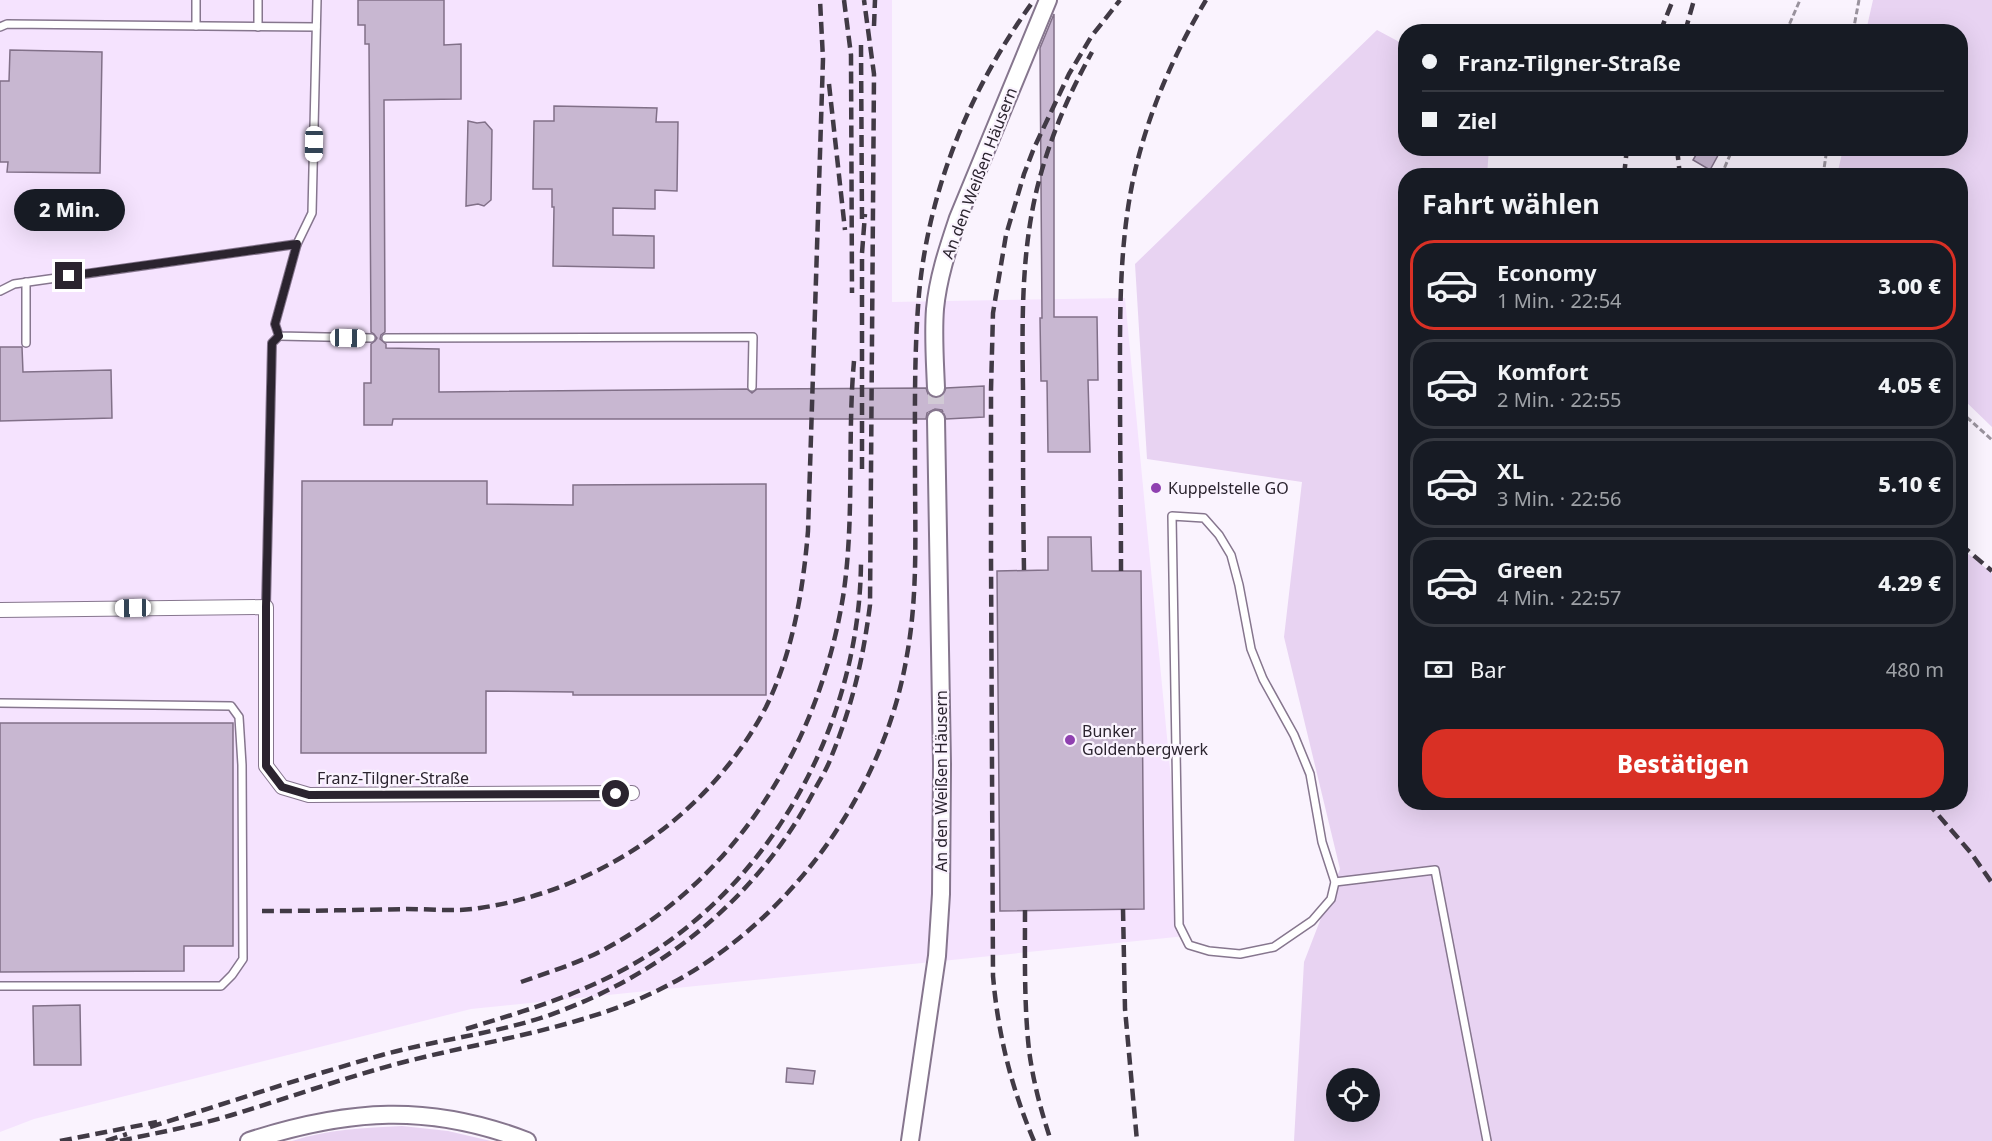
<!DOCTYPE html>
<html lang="de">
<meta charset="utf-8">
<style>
body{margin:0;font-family:"Noto Sans",sans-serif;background:#242831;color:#f1f3f6;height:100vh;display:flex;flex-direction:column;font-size:22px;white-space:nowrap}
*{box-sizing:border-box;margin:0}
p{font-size:20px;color:#9ea1a6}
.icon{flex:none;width:33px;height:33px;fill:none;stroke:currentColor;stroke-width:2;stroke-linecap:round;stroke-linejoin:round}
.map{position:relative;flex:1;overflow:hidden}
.panel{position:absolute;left:1398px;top:168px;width:570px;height:642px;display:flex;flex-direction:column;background:#171b24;border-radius:24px;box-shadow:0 6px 24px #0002}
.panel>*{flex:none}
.banner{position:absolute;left:1398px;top:24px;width:570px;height:132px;border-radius:24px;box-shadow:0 6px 24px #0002;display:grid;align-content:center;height:132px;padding:0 24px;background:#171b24}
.fabs{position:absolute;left:1326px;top:1068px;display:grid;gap:12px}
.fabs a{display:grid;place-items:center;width:54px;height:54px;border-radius:50%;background:#171b24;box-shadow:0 6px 24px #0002;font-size:30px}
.end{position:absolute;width:27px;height:27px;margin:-14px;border:8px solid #2b242f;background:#fff;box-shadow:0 0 0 3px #fff}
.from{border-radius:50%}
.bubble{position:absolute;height:42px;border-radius:21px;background:#171b24;box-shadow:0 6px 24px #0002;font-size:20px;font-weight:800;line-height:42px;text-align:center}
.car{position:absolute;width:18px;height:36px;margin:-18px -9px;border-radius:8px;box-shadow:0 0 4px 2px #0007;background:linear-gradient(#fff 24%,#345 0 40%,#fff 0 76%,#345 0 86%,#fff 0)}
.banner b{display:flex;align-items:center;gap:21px;height:57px;font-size:22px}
.banner b+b{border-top:2px solid #363941}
.banner i{width:15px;height:15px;background:#f1f3f6}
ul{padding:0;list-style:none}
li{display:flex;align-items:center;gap:18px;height:90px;margin:0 12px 9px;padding:0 12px;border:3px solid #363941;border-radius:24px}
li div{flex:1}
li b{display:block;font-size:22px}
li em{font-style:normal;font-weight:800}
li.active{border-color:#d93025}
li>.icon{width:54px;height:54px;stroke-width:1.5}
h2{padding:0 24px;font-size:27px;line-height:72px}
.pay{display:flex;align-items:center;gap:15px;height:66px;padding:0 24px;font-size:22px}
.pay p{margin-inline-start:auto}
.cta{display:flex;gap:12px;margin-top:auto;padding:12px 24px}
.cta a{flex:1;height:69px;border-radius:24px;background:#d93025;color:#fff;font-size:24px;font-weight:800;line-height:69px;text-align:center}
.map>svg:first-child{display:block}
</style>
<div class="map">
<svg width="1992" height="1141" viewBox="0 0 1992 1141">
<rect width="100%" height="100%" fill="#faf3fe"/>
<polygon fill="#f5e3fe" points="0,0 892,0 892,302 1125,298 1186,936 471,1009 34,1119 0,1132"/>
<g fill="#e8d3f2" fill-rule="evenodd">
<polygon points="1873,0 1992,0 1992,427 1961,397 1960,176 1837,175 1843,149 1960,148 1960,32 1866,31"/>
<path d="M1377,30l28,15 1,103 83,1 -2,26 -81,1v626h554l1,-254 31,25v568h-698l10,-179 36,-93 -56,-232 18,-155 -155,-23 -12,-195zM1336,1078h34v34h-34z"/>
<path d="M402,1126l46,5 43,10h-199c36,-12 73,-13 110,-15z"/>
</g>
<g fill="#c8b7d1" stroke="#817088" stroke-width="1.5">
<polygon points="358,0 444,0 444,45 461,44 461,99 384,100 385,332 381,335 380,339 386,344 386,348 439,349 439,392 747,389 752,393 757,389 926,388 928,394 936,398 942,396 946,388 984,386 984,417 946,419 942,410 935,409 927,413 926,419 393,419 392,425 364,425 364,383 371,383 371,344 375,341 377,338 374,334 371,332 369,44 365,44 365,25 358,25"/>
<polygon points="1054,14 1054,317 1097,317 1098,380 1088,380 1090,452 1048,452 1047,381 1041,381 1040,318 1042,318 1040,48"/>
<polygon points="10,50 102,52 100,173 7,172 8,162 0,162 0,81 9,81"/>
<polygon points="554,106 657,108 656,122 678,122 677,191 655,190 655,209 613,208 613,235 654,236 654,268 553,266 554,207 552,207 552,189 533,189 534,121 554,121"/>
<polygon points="468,121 477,123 485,122 492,130 491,200 484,206 478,204 466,206"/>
<polygon points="1700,148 1722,148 1710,170 1693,160"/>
<polygon points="0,347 22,347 23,372 111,370 112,418 0,421"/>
<polygon points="302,481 487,481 487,504 573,505 573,485 766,484 766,695 573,695 573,692 486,691 486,753 301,753"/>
<polygon points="1048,537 1091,537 1092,571 1141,571 1144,909 1000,911 997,571 1048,570"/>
<polygon points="0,723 233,723 233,946 184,946 184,971 0,972"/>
<polygon points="80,1005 81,1065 34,1065 33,1006"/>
<polygon points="787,1068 815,1071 813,1084 786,1082"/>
</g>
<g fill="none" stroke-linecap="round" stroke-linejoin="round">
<polyline stroke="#d1cad5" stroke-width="16" stroke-dasharray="16 8" stroke-linecap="butt" points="936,388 936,419"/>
<g stroke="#86768e" stroke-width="10">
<g id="service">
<polyline points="196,0 196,26"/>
<polyline points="258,0 258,27"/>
<polyline points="0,27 7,24 316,27"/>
<polyline points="297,244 275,324 279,336 371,338"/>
<polyline points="0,291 14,284 297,244 312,213 317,0"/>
<polyline points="386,338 753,337 752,387"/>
<polyline points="26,343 26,282"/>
<polygon points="1172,516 1204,518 1219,535 1231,555 1239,585 1251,649 1263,679 1294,735 1310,774 1322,842 1335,882 1331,899 1312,921 1274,947 1240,954 1209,951 1189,945 1179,925"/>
<polyline points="266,607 272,343 279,336"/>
<polyline points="0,703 231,706 239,717 242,765 243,959 232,975 221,986 0,986"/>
<polyline points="1335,882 1435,870 1487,1141"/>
</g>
</g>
<g stroke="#86768e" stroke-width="16">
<polyline id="minor" points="0,610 266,607 266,766 282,787 309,795 632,793"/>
</g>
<g stroke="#86768e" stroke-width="20">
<g id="tertiary">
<path d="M936,388c-1,-26 -3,-53 -1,-79 3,-32 13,-61 23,-91l90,-218"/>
<path d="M249,1141c99,-32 180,-38 278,0"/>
<polyline points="910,1141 937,956 941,894 942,764 936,419"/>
</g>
</g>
<g stroke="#9a939e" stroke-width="3" stroke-dasharray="6 3" stroke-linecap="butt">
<polyline points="1786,32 1800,0"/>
<polyline points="1853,32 1859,0"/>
<polyline points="1721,176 1733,148"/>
<polyline points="1823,176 1827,148"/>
<polyline points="1960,411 1992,440"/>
</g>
<use href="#service" stroke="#fff" stroke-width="7"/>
<use href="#minor" stroke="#fff" stroke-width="14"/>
<use href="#tertiary" stroke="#fff" stroke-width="16"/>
<g stroke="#413a45" stroke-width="4.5" stroke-dasharray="12 6" stroke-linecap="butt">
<polyline points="844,0 851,55 852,293"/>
<polyline points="874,26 875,0"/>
<polyline points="1660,32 1673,0"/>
<polyline points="1685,32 1694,0"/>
<polyline points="861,45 862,222"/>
<polyline points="829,84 845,230"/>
<polyline points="1677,148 1680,176"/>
<polyline points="1624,176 1627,148"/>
<polyline points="862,469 862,253 865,214"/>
<polyline points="1960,544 1992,571"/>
<path d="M1024,570c-1,-60 -1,-121 -1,-181 -1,-71 -2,-143 17,-212 12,-44 30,-85 52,-125"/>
<path d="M1121,571c0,-62 -1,-124 -1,-186 0,-67 -1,-134 12,-200 13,-65 40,-128 74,-185"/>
<polyline points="1927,802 1971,853 1992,883"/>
<polyline points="1123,909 1125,1009 1137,1141"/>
<path d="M1025,910c0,47 -1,94 4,140 4,31 12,61 22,91"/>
<path d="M262,911c48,0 97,-1 145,-2 24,0 49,3 73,-1 119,-18 230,-93 286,-201 27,-55 37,-116 42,-176l15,-472 -3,-59"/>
<path d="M521,982c28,-10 58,-19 84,-33 133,-72 214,-206 238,-352 12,-78 4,-158 11,-236"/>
<path d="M466,1029c52,-16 104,-31 153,-57 149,-78 242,-246 242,-413"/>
<path d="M150,1127c77,-24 154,-50 232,-72 54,-15 111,-21 165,-39 114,-40 212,-119 268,-227 6,-11 13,-22 17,-34 21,-52 31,-96 38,-150l4,-531 -10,-74"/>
<polyline points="60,1141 157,1122"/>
<polyline points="106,1141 127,1134"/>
<path d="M120,1141c39,-9 77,-15 115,-27 56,-17 111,-37 169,-52 78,-20 159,-31 235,-63 137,-58 244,-198 268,-344 11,-61 8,-123 8,-184 0,-59 -1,-118 4,-177 10,-107 52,-207 115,-294"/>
<path d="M1034,1141c-23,-54 -36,-107 -41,-165l-2,-420v-166l2,-77 13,-78 18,-61 10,-26 35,-74 22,-37 29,-37"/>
</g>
</g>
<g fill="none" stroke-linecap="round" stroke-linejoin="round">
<polyline stroke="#2b242f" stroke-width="8" points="69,276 297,244 275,324 279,336 272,343 266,607 266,766 282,787 309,795 616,794"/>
</g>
<g fill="#8f40b0" stroke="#faf3fe" stroke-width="2">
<circle cx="1156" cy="488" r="6"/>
<circle cx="1070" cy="740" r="6"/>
</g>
<g text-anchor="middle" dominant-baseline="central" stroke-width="4.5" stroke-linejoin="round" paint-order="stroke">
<g font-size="16" fill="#2b242f" stroke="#faf3fe">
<text transform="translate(979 173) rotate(-69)">An den Weißen Häusern</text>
<text x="393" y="778">Franz-Tilgner-Straße</text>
<text transform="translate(941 781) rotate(-90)">An den Weißen Häusern</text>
</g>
<g font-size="16" fill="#2b242f" stroke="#faf3fe" text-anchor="start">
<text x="1168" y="488">Kuppelstelle GO</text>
<text x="1082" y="731">Bunker<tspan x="1082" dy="18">Goldenbergwerk</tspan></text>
</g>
</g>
</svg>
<div class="fabs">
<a><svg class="icon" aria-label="locate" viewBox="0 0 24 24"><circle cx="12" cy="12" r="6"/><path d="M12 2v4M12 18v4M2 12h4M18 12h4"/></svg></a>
</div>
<i class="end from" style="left:616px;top:794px"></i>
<i class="end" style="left:69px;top:276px"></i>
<div class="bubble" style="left:14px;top:189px;width:111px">2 Min.</div>
<i class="car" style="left:314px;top:144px;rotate:181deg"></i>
<i class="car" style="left:348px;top:338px;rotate:91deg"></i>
<i class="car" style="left:133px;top:608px;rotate:269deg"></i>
<div class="banner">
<b><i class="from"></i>Franz-Tilgner-Straße</b>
<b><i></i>Ziel</b>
</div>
<section class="panel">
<h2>Fahrt wählen</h2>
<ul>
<li class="active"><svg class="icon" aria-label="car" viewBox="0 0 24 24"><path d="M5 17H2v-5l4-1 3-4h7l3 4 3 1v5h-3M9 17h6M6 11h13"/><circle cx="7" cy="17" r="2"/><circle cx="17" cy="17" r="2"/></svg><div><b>Economy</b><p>1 Min. · 22:54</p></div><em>3.00 €</em></li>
<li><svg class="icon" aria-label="car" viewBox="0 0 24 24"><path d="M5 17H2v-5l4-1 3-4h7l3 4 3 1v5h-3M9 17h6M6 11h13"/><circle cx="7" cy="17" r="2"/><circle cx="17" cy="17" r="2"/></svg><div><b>Komfort</b><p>2 Min. · 22:55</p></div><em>4.05 €</em></li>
<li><svg class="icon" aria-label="car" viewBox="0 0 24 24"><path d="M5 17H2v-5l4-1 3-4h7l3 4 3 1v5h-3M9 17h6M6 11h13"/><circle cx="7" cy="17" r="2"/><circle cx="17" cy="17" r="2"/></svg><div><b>XL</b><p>3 Min. · 22:56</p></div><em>5.10 €</em></li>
<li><svg class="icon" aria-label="car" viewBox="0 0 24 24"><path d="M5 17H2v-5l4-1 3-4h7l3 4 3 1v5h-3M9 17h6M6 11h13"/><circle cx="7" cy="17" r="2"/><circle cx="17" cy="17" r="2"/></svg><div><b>Green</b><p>4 Min. · 22:57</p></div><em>4.29 €</em></li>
</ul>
<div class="pay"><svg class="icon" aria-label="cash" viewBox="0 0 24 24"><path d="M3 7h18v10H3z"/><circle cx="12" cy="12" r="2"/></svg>Bar<p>480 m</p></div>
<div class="cta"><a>Bestätigen</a></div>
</section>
</div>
